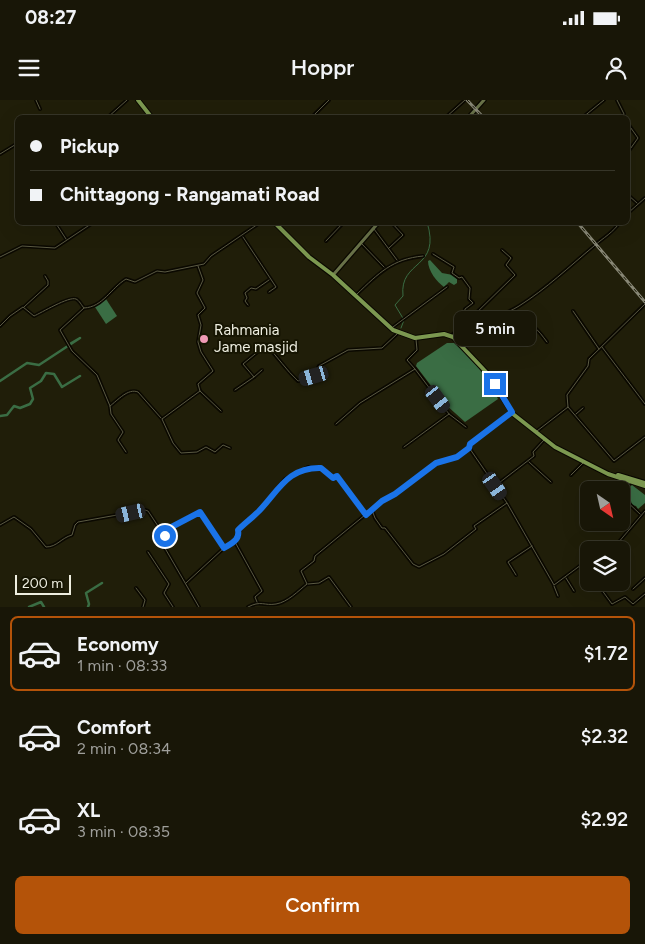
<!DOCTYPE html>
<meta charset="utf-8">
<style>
body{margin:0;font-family:Figtree,sans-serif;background:#211f11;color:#f1f3f6;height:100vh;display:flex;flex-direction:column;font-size:19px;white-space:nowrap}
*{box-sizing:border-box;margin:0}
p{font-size:16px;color:#9f9f9b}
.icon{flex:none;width:28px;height:28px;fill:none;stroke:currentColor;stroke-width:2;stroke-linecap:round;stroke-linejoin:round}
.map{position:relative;height:507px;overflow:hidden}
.sheet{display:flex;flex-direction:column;background:#181607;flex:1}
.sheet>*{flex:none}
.top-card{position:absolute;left:15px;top:15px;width:615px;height:110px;border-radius:8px;box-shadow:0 5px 20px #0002,0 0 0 1px #363528;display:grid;align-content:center;height:110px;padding:0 15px;background:#181607}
.needle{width:32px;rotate:146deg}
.fabs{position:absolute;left:580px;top:381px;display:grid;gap:10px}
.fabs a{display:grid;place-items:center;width:50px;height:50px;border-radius:8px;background:#181607;box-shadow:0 5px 20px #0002,0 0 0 1px #363528;font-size:25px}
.scale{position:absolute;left:15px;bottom:12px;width:56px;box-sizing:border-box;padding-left:5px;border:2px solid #eeeee0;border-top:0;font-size:14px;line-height:18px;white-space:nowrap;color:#eeeee0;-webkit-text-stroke:4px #161502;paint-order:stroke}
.end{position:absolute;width:22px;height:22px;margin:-11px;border:6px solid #1a73e8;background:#fff;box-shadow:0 0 0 2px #fff}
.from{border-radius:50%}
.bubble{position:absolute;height:35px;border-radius:8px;background:#181607;box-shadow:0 5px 20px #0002,0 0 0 1px #363528;font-size:16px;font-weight:600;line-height:35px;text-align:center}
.car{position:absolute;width:15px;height:30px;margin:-15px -8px;border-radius:6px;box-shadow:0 0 4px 1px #0007;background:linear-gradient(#222 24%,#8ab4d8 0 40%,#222 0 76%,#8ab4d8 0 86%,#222 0)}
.top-card b{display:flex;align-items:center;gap:18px;height:48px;font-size:19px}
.top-card b+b{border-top:1px solid #363528}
.top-card i{width:12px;height:12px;background:#f1f3f6}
ul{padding:9px 0 0;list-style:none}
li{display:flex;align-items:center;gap:15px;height:75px;margin:0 10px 8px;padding:0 5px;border:2px solid transparent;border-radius:8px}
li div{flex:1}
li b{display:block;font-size:19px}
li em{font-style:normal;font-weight:600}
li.on{border-color:#b45309}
li>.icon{width:45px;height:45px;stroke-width:1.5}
.action{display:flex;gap:10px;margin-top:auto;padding:10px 15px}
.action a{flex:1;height:58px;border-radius:8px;background:#b45309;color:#fff;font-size:20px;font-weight:600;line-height:58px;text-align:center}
.status{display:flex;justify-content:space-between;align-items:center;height:35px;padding:0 25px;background:#181607;direction:ltr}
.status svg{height:14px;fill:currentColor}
header{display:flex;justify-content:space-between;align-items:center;height:65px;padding:0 15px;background:#181607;font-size:22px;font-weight:600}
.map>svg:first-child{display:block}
</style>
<div class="status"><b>08:27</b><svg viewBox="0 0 49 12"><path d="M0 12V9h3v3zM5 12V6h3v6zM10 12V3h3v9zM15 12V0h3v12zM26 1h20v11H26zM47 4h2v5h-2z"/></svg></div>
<header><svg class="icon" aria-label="menu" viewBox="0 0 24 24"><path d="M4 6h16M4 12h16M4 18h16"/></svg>Hoppr<svg class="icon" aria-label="person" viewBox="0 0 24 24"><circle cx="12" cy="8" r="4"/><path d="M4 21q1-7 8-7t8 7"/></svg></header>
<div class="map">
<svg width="645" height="507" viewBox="0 0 645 507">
<rect width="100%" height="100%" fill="#201e09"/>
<g fill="#3a6d44">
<path d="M430,160l12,13 11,2 4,4v4l-3,2 -5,-3 -5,5c-7,-5 -16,-16 -16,-26z"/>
<polygon points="106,199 117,216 106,224 95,207"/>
<path d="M447,243h7c17,15 35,34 44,56l-33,23 -20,-18 -29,-38 1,-3z"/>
<polygon points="632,385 645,395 645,403 638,409 636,406 632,405 631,401 622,397 625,391"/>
</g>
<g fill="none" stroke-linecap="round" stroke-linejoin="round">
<path stroke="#3a6d44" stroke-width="1" d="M401,228l3,-8 -9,-15 8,-9c-4,-37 39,-26 24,-74"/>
<g stroke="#3a6d44" stroke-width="2.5">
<polyline points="0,281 27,263 39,265 80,238 68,245"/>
<polyline points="0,316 7,315 14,306 20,308 30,304 33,299 30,288 41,281 46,273 54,274 62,287 80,276"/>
<polyline points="29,507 41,502 44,507"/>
<polyline points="88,507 89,504 86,493 102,483"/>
</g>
<g stroke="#0a0800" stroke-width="4">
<g id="minor">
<polyline points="36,0 40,9"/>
<polyline points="617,0 624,14 622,18"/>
<polyline points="107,18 127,0"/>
<polyline points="311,18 329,0"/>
<polyline points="445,18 465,0"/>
<polyline points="582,18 604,0"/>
<polyline points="628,24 638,38 628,52"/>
<polyline points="0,54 18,43"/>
<polyline points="628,95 637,103"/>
<polyline points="628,113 645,98"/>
<polyline points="55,122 66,139"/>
<polyline points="374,129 397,160"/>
<polyline points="243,137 276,187 269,192"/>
<polyline points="326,141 344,122"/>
<polyline points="361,143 384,167"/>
<polyline points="389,148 403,135 391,122"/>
<polyline points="433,154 454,167 452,173 459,178 462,177 470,188 469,199 473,203 465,209 464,219 466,222"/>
<polyline points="0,157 22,146 55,148 94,122"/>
<polyline points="198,166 203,180 197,193 205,208 198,215 201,225 198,242 201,252 213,271 198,284 200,291 162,319 173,343 181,353 197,352 206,347 215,352 223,345 230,348"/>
<path d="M357,194c22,-21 35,-35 66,-38"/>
<polyline points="248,205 245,201 247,198 245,193 251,188 256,189 269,180"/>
<polyline points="24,207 48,185 48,181 45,176"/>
<polyline points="84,208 60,230 72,251 97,275 110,306 111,314 123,332 118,340 126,352"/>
<polyline points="573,211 599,249"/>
<path d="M509,213l7,9c16,-1 22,8 31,20"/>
<polyline points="469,220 515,175 506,165 511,158 502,150"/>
<path d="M0,226l10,-10 13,-9 11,9c7,-3 35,-20 42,-17 3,1 6,7 8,9 19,-1 27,-20 42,-29l9,3 22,-11 8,1 39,-8 7,-8 50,-34"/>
<polyline points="393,227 447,187"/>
<path d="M453,234l16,-14 10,7c11,-10 26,-12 40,-21 27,-17 51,-40 75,-60 9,-8 20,-14 26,-24"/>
<polyline points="602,247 645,304"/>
<polyline points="415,269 449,314 466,327"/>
<path d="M262,270l-8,7 -11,-13 23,-19c12,12 20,25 32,36l16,-5 5,-10 29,-16 34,-2 15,-14"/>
<polyline points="235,290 254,277"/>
<polyline points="200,291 221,311"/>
<path d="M110,306c8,-6 18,-18 28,-14l23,26"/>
<polyline points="568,307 614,361 645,337"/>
<polyline points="576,314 583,308"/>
<polyline points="336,324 360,303 415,269 407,260 417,250 416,239"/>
<polyline points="537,331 568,307 567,295 588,266 589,259 645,204"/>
<polyline points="404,347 449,314"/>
<polyline points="470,349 507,403"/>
<polyline points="529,362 551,382"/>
<polyline points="571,375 583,363"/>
<polyline points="495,386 534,356 533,352 544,340"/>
<polyline points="621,395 630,382"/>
<polyline points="621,396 640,414"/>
<polyline points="372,410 375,418 382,428 385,428 413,464 419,467 444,454 476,429 474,426 507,403 554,485 581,465 589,472"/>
<path d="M0,425l14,-8 17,12 15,18c11,0 15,-9 26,-12l3,-10 3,-3 67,-12 3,1 14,21"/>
<polyline points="612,450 645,411"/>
<polyline points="148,452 169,484 164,493 173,507"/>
<polyline points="516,475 508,462 532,446"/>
<polyline points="566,478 574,491"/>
<polyline points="596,482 612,504 625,497 633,504 645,494"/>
<polyline points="186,483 224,448 234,442"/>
<polyline points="308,484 319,483 329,477 351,507"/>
<polyline points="554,486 558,496"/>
<polyline points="136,488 145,500 143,507"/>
<polyline points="633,489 645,478"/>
<polyline points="257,502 255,497 262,491 235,442 239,435 238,430 259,411 285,379 308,367 321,368 333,378 337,376 365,415"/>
<polyline points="199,507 162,443 165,436 162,432 200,411 224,448"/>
<path d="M248,507c13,-7 16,-1 28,-3 12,-2 22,-13 31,-20l-6,-13 13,-10 1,-5 67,-55 13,-7 41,-31 21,-6 12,-8 1,-5 41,-32"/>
</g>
</g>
<g stroke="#0a0800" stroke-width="5.5">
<g id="secondary">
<polyline points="468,18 484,0"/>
<polyline points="334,174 379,122"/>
</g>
</g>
<g stroke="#0a0800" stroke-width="6">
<g id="trunk">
<polyline points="138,0 152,18"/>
<polyline points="274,122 309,157 333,175 393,230 415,238 444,234 453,237 488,274 513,314 555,347 608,374 645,386"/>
<polyline points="618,375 645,383"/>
</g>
</g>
<use href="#minor" stroke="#5b5a43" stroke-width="1"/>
<use href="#secondary" stroke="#687148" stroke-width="3"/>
<use href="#trunk" stroke="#7c9850" stroke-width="4"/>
<g stroke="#888776" stroke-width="3">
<g id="rail">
<polyline points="467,0 484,18"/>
<polyline points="577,122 645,202"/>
</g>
</g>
<use href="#rail" stroke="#161502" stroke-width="1" stroke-dasharray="4" stroke-linecap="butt"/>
</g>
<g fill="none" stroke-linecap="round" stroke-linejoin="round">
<path stroke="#1a73e8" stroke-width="6" d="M165,436l-3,-4 38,-20 24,36c8,-5 16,-8 14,-18 7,-7 14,-12 21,-19 20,-21 29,-44 62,-43l12,10 4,-2 29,39 16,-14 13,-7 41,-31 21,-6 12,-9 1,-4 42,-32 -17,-28"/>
</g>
<circle fill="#f09ab5" stroke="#161502" stroke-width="2" cx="204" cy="239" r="5"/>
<g text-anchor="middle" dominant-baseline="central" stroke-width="4" stroke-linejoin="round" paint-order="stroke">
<g font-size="15" fill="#eeeee0" stroke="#161502" text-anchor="start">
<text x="214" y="230">Rahmania<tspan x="214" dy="17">Jame masjid</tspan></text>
</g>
</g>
</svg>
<div class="fabs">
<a><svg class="needle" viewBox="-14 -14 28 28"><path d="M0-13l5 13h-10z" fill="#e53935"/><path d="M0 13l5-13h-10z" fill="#9f9f9b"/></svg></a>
<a><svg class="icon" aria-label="layers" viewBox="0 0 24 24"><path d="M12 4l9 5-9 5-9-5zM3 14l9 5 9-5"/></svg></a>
</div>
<div class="scale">200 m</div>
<i class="end from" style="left:165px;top:436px"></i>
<i class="end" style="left:495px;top:284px"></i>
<div class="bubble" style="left:454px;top:211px;width:82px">5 min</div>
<i class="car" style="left:314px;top:276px;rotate:254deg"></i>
<i class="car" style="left:438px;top:299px;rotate:143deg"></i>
<i class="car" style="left:495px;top:386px;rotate:145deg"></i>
<i class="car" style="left:131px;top:413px;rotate:257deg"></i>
<div class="top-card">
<b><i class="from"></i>Pickup</b>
<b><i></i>Chittagong - Rangamati Road</b>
</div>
</div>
<section class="sheet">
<ul>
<li class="on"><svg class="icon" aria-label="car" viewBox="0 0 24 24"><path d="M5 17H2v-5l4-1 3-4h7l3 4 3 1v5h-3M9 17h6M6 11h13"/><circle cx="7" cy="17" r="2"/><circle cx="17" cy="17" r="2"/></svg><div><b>Economy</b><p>1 min · 08:33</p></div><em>$1.72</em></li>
<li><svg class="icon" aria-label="car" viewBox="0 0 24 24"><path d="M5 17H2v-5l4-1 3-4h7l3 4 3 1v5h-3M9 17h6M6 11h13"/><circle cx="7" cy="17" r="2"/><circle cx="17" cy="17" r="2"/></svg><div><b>Comfort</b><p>2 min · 08:34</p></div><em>$2.32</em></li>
<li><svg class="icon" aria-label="car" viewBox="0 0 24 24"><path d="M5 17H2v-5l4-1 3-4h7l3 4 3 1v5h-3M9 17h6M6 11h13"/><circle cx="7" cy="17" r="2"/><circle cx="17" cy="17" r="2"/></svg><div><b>XL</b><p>3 min · 08:35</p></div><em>$2.92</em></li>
</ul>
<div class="action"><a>Confirm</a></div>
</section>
